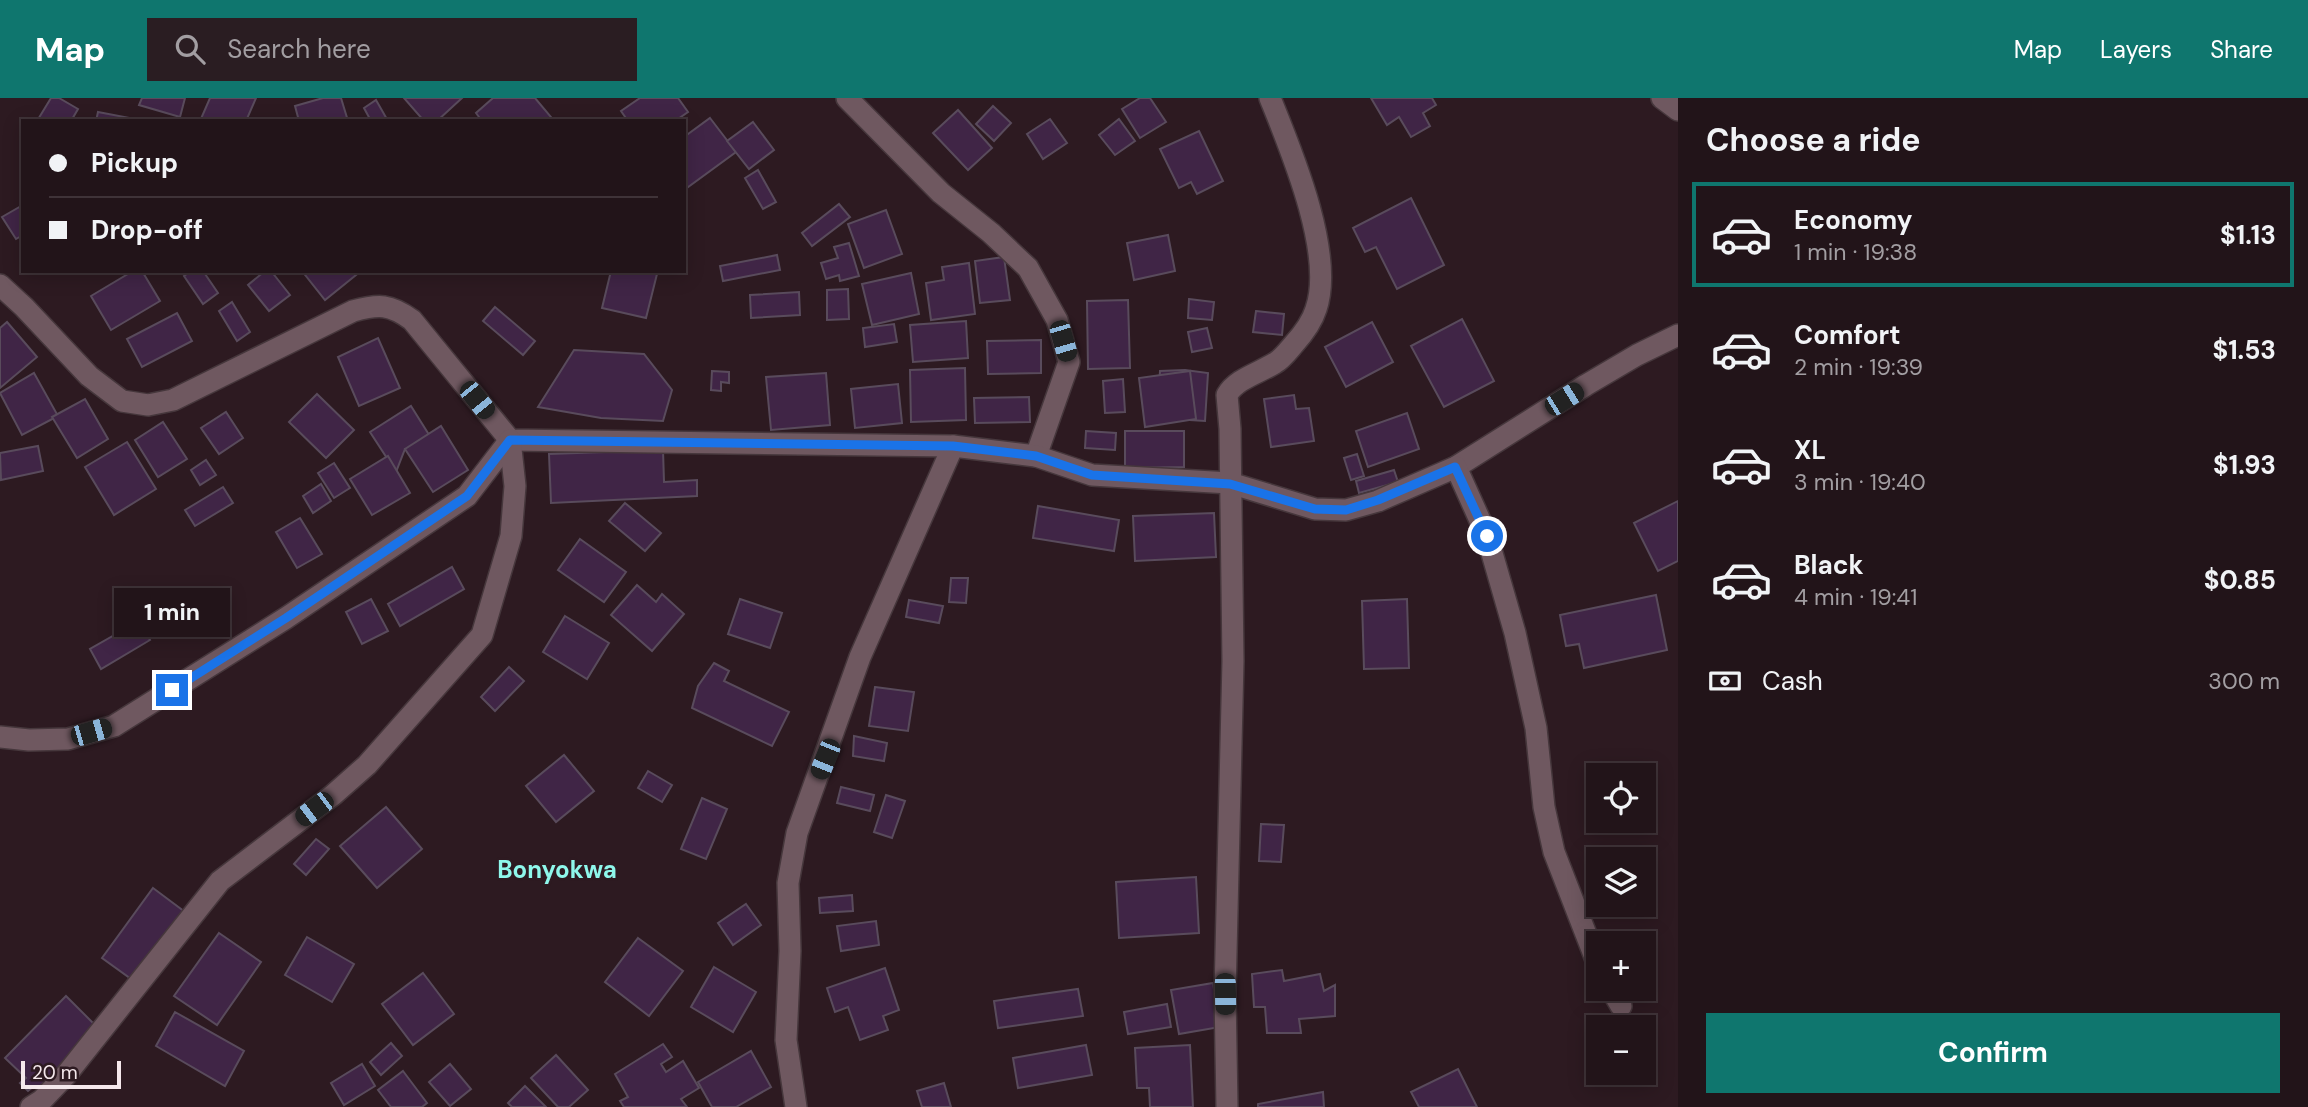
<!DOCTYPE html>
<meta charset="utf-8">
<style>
body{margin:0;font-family:"DM Sans",sans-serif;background:#2a1d22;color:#f1f3f6;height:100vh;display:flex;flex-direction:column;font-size:26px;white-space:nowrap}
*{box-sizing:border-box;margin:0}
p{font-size:23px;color:#a29ea2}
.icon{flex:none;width:38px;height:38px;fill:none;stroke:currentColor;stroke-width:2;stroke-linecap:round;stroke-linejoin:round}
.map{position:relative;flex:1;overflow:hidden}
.drawer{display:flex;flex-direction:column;background:#221419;width:630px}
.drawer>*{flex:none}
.hud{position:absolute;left:21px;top:21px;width:665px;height:154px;border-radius:0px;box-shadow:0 4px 18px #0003,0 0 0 2px #3f3338;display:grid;align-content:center;height:154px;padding:0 28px;background:#221419}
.tools{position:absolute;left:1586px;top:665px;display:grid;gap:14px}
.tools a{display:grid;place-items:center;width:70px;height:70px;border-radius:0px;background:#221419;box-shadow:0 4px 18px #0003,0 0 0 2px #3f3338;font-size:35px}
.scale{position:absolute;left:21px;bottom:18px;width:100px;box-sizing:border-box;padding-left:7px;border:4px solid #f5e8ec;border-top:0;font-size:19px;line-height:24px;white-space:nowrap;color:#f5e8ec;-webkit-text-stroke:5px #2d1a21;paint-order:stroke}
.end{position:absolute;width:32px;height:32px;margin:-16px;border:9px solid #1a73e8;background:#fff;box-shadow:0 0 0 4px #fff}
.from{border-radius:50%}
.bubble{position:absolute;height:49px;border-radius:0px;background:#221419;box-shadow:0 4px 18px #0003,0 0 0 2px #3f3338;font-size:23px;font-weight:700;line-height:49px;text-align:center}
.car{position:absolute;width:21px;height:42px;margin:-21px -10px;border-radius:9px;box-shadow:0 0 5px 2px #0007;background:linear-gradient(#222 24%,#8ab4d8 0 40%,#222 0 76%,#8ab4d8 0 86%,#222 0)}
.hud b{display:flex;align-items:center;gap:24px;height:66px;font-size:26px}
.hud b+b{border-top:2px solid #3f3338}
.hud i{width:18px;height:18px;background:#f1f3f6}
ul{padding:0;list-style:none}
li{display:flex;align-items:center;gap:21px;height:105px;margin:0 14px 10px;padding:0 14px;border:4px solid transparent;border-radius:0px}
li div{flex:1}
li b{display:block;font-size:26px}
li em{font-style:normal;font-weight:700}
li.active{border-color:#0f766e}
li>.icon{width:63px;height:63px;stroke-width:1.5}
h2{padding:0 28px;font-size:32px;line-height:84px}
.pay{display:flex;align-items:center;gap:18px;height:77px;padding:0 28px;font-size:26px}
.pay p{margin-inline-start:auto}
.cta{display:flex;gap:14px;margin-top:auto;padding:14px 28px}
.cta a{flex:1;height:80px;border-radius:0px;background:#0f766e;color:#fff;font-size:28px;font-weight:700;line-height:80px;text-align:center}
header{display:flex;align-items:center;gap:42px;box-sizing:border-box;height:98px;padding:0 35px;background:#0f766e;color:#fff}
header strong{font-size:33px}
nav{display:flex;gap:38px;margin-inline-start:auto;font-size:24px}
.search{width:490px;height:63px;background:#2a1d22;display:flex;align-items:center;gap:18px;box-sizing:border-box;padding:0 24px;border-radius:0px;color:#a29ea2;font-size:26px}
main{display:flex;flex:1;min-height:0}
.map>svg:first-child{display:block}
</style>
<header>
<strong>Map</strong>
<div class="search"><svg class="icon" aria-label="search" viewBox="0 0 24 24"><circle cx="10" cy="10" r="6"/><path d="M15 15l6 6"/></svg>Search here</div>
<nav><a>Map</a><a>Layers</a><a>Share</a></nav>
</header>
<main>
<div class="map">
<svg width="1678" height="1009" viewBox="0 0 1678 1009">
<rect width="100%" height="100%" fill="#2d1a21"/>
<g fill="#402546" stroke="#594b5c" stroke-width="2">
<polygon points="51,0 59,0 78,11 71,23 37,23"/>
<polygon points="142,0 185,0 180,19 139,7"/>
<polygon points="210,0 256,0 246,23 200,23"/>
<polygon points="323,0 341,0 348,23 299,23 295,8"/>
<polygon points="404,0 462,0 437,23 424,23"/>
<polygon points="493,0 535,0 551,19 546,23 482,23 476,15"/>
<polygon points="640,0 678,0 688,14 675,23 628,23 621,13"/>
<polygon points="1140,0 1150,0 1166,24 1140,40 1122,11"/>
<polygon points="1371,0 1432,0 1436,7 1423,15 1430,28 1411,39 1399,19 1387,27"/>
<polygon points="376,2 388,23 371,23 364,10"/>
<polygon points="993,8 1011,25 994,43 976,26"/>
<polygon points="958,12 992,50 968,72 933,35"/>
<polygon points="98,14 135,21 135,23 96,23"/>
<polygon points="710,20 736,54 684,92 684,39"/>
<polygon points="1050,21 1067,45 1043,61 1027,36"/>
<polygon points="1119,21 1135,43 1115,57 1099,37"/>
<polygon points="753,24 774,52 749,71 727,43"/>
<polygon points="1199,33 1223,83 1197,96 1191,84 1179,90 1160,51"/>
<polygon points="758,72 776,104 763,111 745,80"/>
<polygon points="1411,100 1444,167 1397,191 1376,149 1365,154 1353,130"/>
<polygon points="839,106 850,119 812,148 802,135"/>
<polygon points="23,107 23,137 16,141 2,119"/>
<polygon points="886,112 902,156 864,170 848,126"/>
<polygon points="1168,137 1175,173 1134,182 1127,145"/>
<polygon points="849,145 859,178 840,183 839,177 826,181 821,165 838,160 834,149"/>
<polygon points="777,157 780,172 723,183 720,168"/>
<polygon points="1004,159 1010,202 980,205 975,163"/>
<polygon points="969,165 975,216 931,222 926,185 944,182 942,169"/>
<polygon points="133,173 142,173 160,203 111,232 91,198"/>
<polygon points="191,173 203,173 218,195 203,206 184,178"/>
<polygon points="265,173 271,173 290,197 269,213 248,187"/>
<polygon points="302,173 361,173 325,202"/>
<polygon points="611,173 644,173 657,176 646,220 602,210"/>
<polygon points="911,175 919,216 872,227 862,186"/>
<polygon points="848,191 849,221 827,222 827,192"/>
<polygon points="799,194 800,217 751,220 750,197"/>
<polygon points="1189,201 1214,204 1212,222 1188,220"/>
<polygon points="1128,202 1130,270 1088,271 1087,203"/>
<polygon points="232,204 250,234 237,243 219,213"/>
<polygon points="495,209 535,243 523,257 483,223"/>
<polygon points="1256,213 1284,216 1282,237 1253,234"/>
<polygon points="177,215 192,243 142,269 127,241"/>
<polygon points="1462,221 1494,283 1444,309 1411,248"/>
<polygon points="966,223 968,260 913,264 910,227"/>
<polygon points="7,224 37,259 0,290 0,230"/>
<polygon points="1372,224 1393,264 1346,289 1325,249"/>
<polygon points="894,226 897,244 865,249 863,230"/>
<polygon points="1207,230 1212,250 1192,254 1188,234"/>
<polygon points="378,240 400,290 359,308 338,259"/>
<polygon points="1041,242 1041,275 988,276 987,243"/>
<polygon points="574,252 644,256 672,292 663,323 601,320 538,309"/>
<polygon points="965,270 966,322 911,324 910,272"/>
<polygon points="1185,272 1208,275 1205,323 1157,320 1160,273"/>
<polygon points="712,273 729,274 729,285 721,284 721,293 711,292"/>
<polygon points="1190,273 1196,321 1145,329 1139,280"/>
<polygon points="34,275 58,318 22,337 0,295"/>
<polygon points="826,275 830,327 771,332 766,279"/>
<polygon points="1123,281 1125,314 1105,315 1103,283"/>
<polygon points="898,286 902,325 855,330 851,291"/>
<polygon points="317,296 354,332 326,360 289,324"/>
<polygon points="1294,297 1296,311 1309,310 1314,343 1271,349 1264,301"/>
<polygon points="1029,299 1030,324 975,325 974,300"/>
<polygon points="85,301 108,341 77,360 52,319"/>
<polygon points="411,308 436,348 405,351 396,374 370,334"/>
<polygon points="226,314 243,340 219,356 201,330"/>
<polygon points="1407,315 1419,351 1368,369 1356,333"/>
<polygon points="163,324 187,361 158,379 135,342"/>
<polygon points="441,328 468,372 433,394 405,351"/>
<polygon points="1086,333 1116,335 1115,352 1085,350"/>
<polygon points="1125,333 1184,333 1184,369 1125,370"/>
<polygon points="127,344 156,391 114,417 85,369"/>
<polygon points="38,348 43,373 1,382 0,355"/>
<polygon points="663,352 664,384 697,382 697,398 551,405 549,356"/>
<polygon points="1357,356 1364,378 1351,382 1344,360"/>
<polygon points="388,358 410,395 372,417 350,381"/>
<polygon points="206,362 216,377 200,387 191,372"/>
<polygon points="334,365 350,390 334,400 318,375"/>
<polygon points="1394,372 1398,384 1359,395 1356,383"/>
<polygon points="321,386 331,403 313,415 303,398"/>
<polygon points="223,389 233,405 195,428 185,412"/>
<polygon points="1678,403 1678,463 1658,473 1634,425"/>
<polygon points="625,405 661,435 645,453 609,423"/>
<polygon points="1038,408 1119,422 1114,453 1033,440"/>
<polygon points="1214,415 1216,459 1135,463 1133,418"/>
<polygon points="300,420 322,456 297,470 276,434"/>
<polygon points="580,441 626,474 604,504 558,472"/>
<polygon points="452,469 464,491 400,528 388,506"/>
<polygon points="951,480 968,480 966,505 949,504"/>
<polygon points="637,487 656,504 662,496 684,516 652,553 611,517"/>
<polygon points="1656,497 1667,552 1584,570 1579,546 1566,548 1560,517"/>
<polygon points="371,501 388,533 362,546 346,514"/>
<polygon points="740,501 782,515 770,550 728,536"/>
<polygon points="1407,501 1409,570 1364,571 1362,503"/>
<polygon points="909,502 943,508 939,525 906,519"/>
<polygon points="565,518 609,545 587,581 543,554"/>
<polygon points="139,523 150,542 101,571 90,551"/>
<polygon points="714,565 729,573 724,583 789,614 772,648 692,610 698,588"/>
<polygon points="509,569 524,583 495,613 481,599"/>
<polygon points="875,589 914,594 908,633 869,628"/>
<polygon points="854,638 887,645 884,663 853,658"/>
<polygon points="564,657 594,693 556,724 526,688"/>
<polygon points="648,673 672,687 662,704 638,690"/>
<polygon points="841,689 874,697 870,713 837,705"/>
<polygon points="886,697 905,703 892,740 874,734"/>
<polygon points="702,700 727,711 706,761 681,751"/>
<polygon points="386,709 422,751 377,790 340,748"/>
<polygon points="1261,726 1284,727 1281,764 1259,763"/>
<polygon points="316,741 329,751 306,777 294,766"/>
<polygon points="1196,779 1199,835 1119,840 1116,784"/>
<polygon points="153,790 185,814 134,883 102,860"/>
<polygon points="852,797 853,813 820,815 819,800"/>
<polygon points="746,806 761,827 733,847 718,825"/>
<polygon points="876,823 879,847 841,853 837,828"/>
<polygon points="219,835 261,864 217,927 174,898"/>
<polygon points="307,839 354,866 332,904 285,877"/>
<polygon points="638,840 683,873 649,918 605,884"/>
<polygon points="714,869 756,894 733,934 691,909"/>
<polygon points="885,870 899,912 883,918 888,932 860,942 848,909 835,914 827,890"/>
<polygon points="1282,872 1284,883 1320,876 1324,893 1335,887 1335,918 1299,921 1301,935 1267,935 1265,909 1254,909 1252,876"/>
<polygon points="423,875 454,916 413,947 382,906"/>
<polygon points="1213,885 1220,929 1179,936 1171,892"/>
<polygon points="1078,891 1083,918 998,930 994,903"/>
<polygon points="66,898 99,931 39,992 34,988 28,993 20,985 26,980 5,960"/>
<polygon points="1167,906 1171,929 1128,936 1124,914"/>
<polygon points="175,914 244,953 225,988 156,948"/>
<polygon points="391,945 402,958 381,977 370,964"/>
<polygon points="663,946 672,959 661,966 666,974 683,963 699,990 681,1001 687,1009 624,1009 620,1003 628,999 615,976"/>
<polygon points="1086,947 1092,977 1018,990 1013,960"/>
<polygon points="1190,947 1193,1009 1150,1009 1149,990 1137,990 1135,950"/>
<polygon points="751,953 771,989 736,1009 712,1009 698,984"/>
<polygon points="556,957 588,992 569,1009 558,1009 531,980"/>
<polygon points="362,966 375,988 344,1007 331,985"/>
<polygon points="450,966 471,991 450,1008 429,984"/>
<polygon points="1458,971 1477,1009 1419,1009 1411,994"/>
<polygon points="403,973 427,1005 422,1009 391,1009 378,992"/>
<polygon points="944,985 951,1009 922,1009 917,993"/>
<polygon points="525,988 546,1009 512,1009 508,1005"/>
<polygon points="1323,994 1324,1009 1258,1009 1258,1006"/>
</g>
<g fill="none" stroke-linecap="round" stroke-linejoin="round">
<g stroke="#46373c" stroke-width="24">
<g id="minor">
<polyline points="847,0 941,95 991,135 1028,170 1057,222 1069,264 1036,358"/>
<polyline points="1662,0 1678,12"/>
<path d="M0,187l24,22 65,69 33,25 26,4 25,-5 180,-89c26,-7 37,-7 59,9l98,120 443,6 83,10 56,19 138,8 85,26 31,1 32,-9 78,-34 130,-82 51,-30 41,-20"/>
<polyline points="1456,369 1487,438 1515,535 1536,630 1544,709 1554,754 1598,867"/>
<polyline points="0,639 29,642 68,641 114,628 286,520 467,398 510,342"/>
<polyline points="1611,891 1621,908"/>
<polyline points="31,1009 42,1002 66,977 220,783 333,697 367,667 482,537 511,438 515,388 510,342"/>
<polyline points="796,1009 786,942 790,853 788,785 797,735 860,559 953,348"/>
<path d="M1227,1009l-2,-113 8,-333 -3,-232 -3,-34c9,-16 32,-22 48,-32 7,-4 13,-12 19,-19 9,-10 18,-22 22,-35 19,-55 -25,-159 -46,-211"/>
</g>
</g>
<use href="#minor" stroke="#6f5860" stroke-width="21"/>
</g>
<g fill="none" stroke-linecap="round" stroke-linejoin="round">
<polyline stroke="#1a73e8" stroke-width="9" points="172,592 286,520 467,398 510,342 953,348 1036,358 1092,377 1230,386 1315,411 1346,412 1378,402 1455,369 1487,438"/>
</g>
<g text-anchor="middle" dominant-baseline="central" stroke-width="5" stroke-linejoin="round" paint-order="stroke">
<g font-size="24" font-weight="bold" fill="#8ef7eb" stroke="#2d1a21">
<text x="557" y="771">Bonyokwa</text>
</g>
</g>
</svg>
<div class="tools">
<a><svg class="icon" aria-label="locate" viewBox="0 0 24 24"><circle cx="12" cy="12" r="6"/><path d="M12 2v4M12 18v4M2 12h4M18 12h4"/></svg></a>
<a><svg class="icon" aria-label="layers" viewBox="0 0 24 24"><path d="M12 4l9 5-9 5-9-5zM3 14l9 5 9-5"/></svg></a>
<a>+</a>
<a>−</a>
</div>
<div class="scale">20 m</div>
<i class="end from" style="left:1487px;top:438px"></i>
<i class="end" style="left:172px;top:592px"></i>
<div class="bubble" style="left:114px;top:490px;width:116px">1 min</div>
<i class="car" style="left:1063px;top:243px;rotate:164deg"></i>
<i class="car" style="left:1564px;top:301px;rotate:58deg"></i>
<i class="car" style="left:477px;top:302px;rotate:141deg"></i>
<i class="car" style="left:91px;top:634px;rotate:74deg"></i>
<i class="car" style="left:825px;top:661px;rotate:202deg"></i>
<i class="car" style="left:314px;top:711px;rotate:233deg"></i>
<i class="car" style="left:1225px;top:896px;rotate:179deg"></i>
<div class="hud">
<b><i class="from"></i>Pickup</b>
<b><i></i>Drop-off</b>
</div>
</div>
<section class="drawer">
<h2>Choose a ride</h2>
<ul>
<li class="active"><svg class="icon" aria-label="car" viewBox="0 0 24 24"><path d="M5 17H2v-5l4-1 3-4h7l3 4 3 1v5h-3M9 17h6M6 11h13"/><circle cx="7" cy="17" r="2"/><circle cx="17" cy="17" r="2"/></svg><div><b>Economy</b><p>1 min · 19:38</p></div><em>$1.13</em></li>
<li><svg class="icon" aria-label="car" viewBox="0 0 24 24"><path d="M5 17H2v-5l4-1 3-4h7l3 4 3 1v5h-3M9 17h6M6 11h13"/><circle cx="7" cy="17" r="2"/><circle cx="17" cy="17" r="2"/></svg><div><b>Comfort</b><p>2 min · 19:39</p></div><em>$1.53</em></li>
<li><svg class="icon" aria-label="car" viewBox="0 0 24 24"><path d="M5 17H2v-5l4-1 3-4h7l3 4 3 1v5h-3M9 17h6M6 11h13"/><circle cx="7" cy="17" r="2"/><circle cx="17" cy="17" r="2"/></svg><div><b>XL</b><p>3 min · 19:40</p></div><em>$1.93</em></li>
<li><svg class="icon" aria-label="car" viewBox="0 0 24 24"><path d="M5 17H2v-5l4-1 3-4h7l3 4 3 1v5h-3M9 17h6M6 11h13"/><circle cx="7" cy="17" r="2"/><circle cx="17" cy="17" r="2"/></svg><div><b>Black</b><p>4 min · 19:41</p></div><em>$0.85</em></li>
</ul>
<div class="pay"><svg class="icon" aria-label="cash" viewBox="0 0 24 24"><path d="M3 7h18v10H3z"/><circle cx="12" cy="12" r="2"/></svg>Cash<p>300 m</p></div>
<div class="cta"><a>Confirm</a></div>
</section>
</main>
